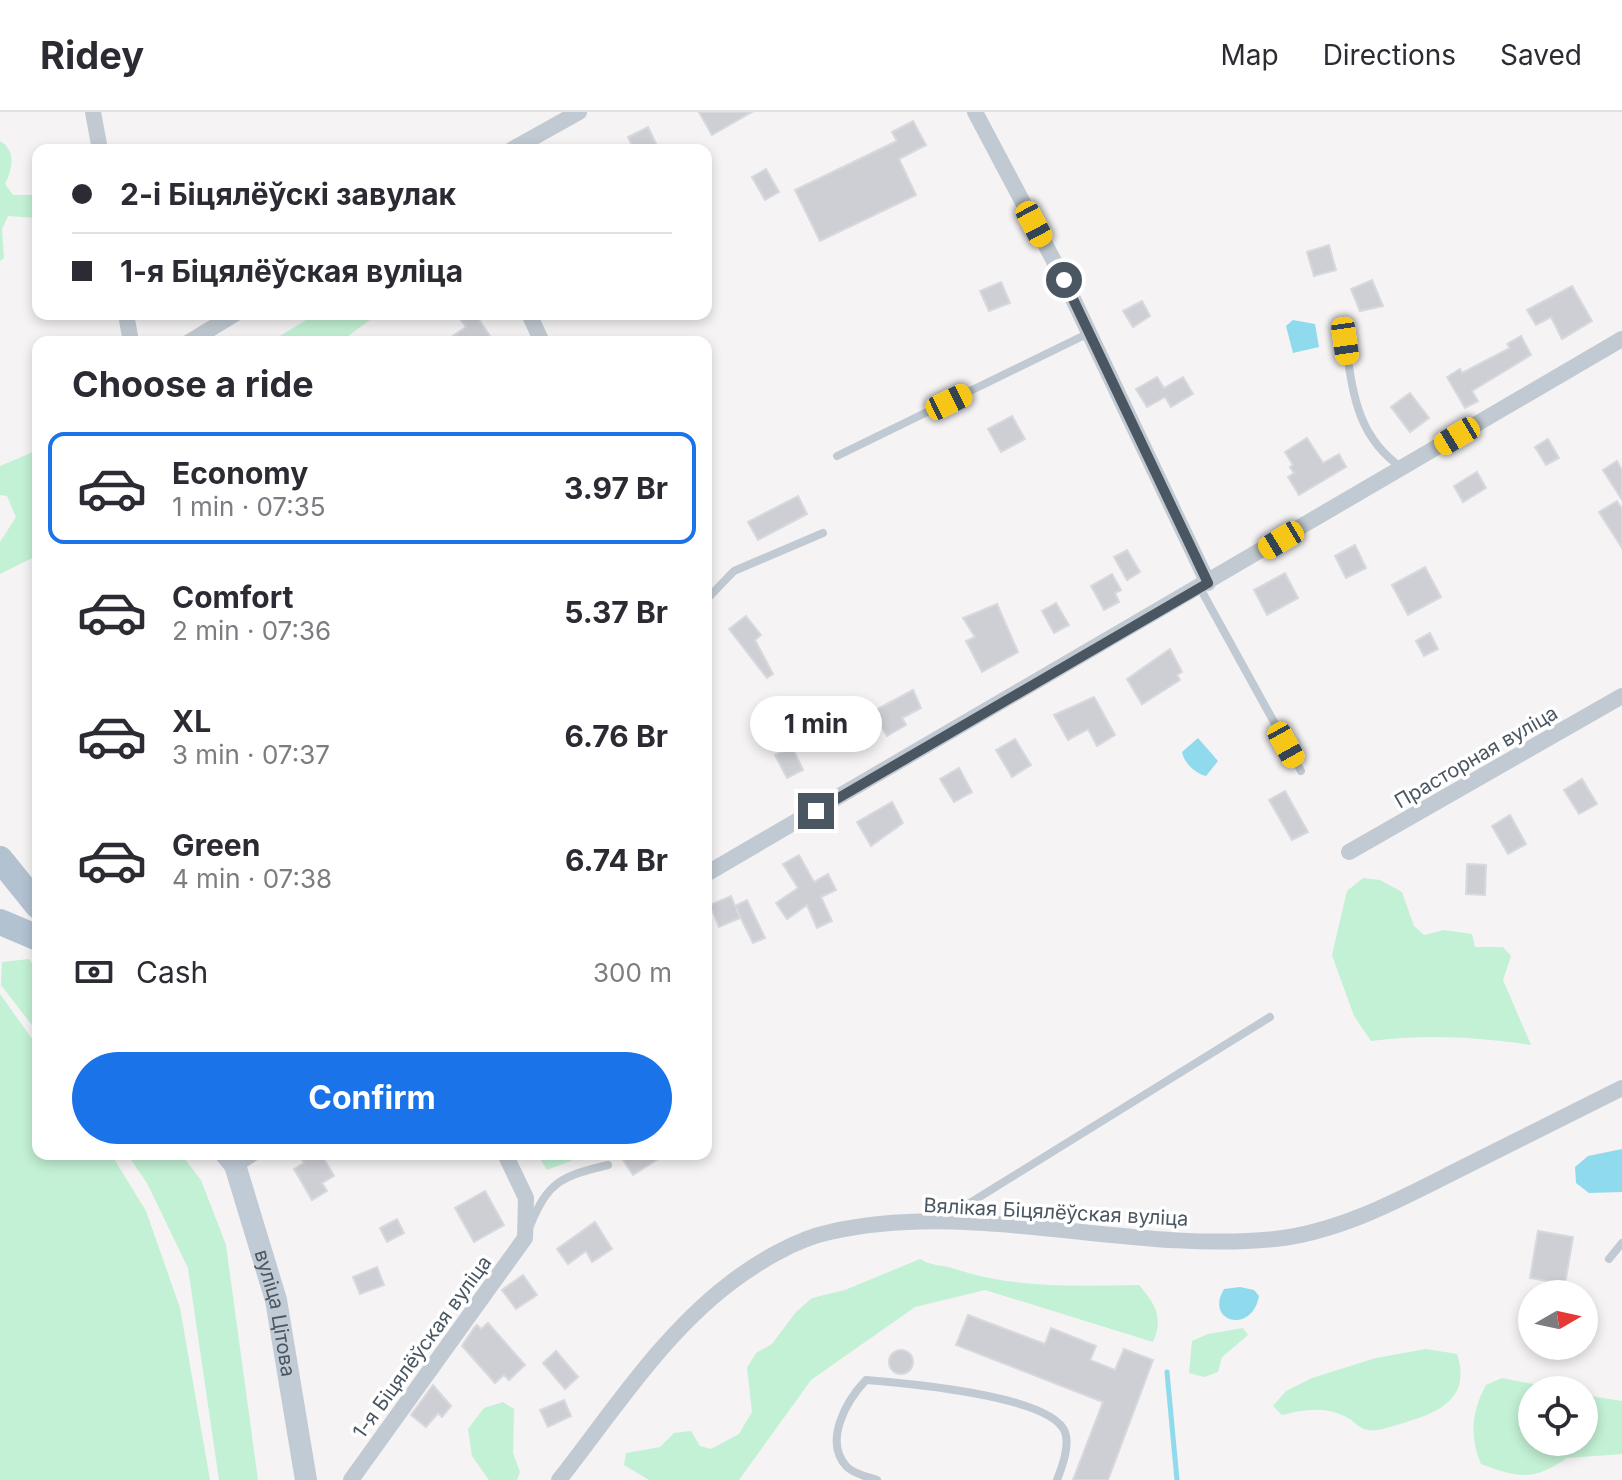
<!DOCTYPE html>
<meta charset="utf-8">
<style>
body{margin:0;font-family:Inter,sans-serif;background:#f7f7f7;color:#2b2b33;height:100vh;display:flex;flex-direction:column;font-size:30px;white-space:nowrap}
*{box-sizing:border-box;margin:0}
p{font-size:26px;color:#7c7c81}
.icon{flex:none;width:44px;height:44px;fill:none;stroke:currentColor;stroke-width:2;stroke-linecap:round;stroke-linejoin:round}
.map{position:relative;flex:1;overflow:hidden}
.panel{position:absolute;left:32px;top:224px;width:680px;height:824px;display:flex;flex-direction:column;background:#fff;border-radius:16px;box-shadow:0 4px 12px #0003}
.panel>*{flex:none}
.banner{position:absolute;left:32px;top:32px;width:680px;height:176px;border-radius:16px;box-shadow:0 4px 12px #0003;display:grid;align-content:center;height:176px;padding:0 40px;background:#fff}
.needle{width:52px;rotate:81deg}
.buttons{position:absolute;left:1518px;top:1168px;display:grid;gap:16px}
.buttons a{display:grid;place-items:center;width:80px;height:80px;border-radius:50%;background:#fff;box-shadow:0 4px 12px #0003;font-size:40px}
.end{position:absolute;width:36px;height:36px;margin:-18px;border:10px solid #4a5661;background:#fff;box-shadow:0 0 0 4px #fff}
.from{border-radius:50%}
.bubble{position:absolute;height:56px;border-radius:28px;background:#fff;box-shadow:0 4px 12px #0003;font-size:26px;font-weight:700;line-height:56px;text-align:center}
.car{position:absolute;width:24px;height:48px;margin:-24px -12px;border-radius:10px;box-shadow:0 0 6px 2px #0007;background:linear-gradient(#f5c518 24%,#345 0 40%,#f5c518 0 76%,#345 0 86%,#f5c518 0)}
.banner b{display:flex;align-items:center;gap:28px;height:76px;font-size:30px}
.banner b+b{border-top:2px solid #e1e1e2}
.banner i{width:20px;height:20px;background:#2b2b33}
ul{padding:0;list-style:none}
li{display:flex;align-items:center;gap:24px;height:112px;margin:0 16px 12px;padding:0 24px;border:4px solid transparent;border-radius:16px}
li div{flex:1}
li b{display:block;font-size:30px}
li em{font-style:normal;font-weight:700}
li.selected{border-color:#1a73e8}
li>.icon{width:72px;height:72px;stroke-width:1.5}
h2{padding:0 40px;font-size:36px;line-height:96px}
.pay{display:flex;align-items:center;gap:20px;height:88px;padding:0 40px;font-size:30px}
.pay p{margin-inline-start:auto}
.action{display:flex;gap:16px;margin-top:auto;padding:16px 40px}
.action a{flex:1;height:92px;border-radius:48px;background:#1a73e8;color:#fff;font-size:32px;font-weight:700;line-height:92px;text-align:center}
header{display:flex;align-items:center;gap:48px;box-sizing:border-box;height:112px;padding:0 40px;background:#fff;border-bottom:2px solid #e1e1e2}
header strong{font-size:38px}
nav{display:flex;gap:44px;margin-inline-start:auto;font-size:28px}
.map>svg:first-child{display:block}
</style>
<header>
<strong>Ridey</strong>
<nav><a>Map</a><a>Directions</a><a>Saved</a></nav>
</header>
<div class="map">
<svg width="1622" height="1368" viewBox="0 0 1622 1368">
<rect width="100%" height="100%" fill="#f5f3f3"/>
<g fill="#c3f1d5">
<path d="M0,29c17,10 12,28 5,43l8,11h25v23l-30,-2 -6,13 2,29 -4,3z"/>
<polygon points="316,202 378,202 340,230 270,230"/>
<polygon points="38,338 38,443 0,462 0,430 16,405 7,384 0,383 0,354"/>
<path d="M1363,766l17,2 22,12 12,34 10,9 20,-5 28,4 3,13h28l8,9 -8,24 28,65c-54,-8 -105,-11 -160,-4l-17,-25 -22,-61 15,-64z"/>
<polygon points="29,847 38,859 38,921 1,873 2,850"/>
<polygon points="0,882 38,935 38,1042 111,1042 146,1099 180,1196 210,1368 0,1368"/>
<polygon points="127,1042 181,1042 201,1068 226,1133 258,1368 219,1368 188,1156 147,1071"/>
<polygon points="537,1042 589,1042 547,1058"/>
<path d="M920,1147c13,8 22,5 35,10 60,20 121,17 184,16 16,19 25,32 14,57l-168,-52 -70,17 -104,73 -72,100h-90l-25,-15 2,-12 34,-6 14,-14 17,-2 9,15 11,3 28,-15 13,-22 -5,-44 9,-15 16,-9 24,-32 16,-14 33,-8z"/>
<polygon points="1243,1216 1248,1223 1222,1245 1218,1260 1204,1265 1189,1261 1192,1229 1208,1222"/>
<path d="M1426,1237l31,5c15,46 -20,59 -57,70 -11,3 -25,9 -36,5 -6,-2 -10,-8 -16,-11 -20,-12 -44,-9 -66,-3l-9,-9 13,-15 26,-13 64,-20z"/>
<path d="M1502,1266l62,12h-32v52h52v-47l38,6v53l-55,4c-32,22 -47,21 -86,6 -12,-27 -9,-54 5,-79z"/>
<polygon points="503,1290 514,1297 513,1341 520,1360 517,1368 489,1368 472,1344 468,1317 484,1296"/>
</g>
<g fill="#90daee">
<polygon points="1293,208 1315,212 1319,235 1293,241 1286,214"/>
<path d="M1198,626l20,23 -12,15c-10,-2 -22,-13 -24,-24z"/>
<polygon points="1622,1037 1622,1080 1589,1081 1576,1071 1575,1055 1588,1044"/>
<path d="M1240,1175l14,3 5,6c-7,39 -55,26 -35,-7z"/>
</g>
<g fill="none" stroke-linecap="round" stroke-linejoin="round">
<polyline stroke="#90daee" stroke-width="5" points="1167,1260 1177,1368"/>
</g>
<g fill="#cdcfd5" stroke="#d7d9de" stroke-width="2">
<polygon points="699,0 752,0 712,23"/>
<polygon points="913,9 926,33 899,47 916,83 820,129 795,78 897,29 892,20"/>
<polygon points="648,15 659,38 634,38 628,25"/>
<polygon points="766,57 779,80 765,88 752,65"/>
<polygon points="1329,133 1336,158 1314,164 1307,140"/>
<polygon points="1372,168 1383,194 1360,199 1351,177"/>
<polygon points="1001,170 1010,191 989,199 980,179"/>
<polygon points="1572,174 1592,209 1562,227 1551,205 1536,213 1527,198"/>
<polygon points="1142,189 1150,204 1133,215 1123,199"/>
<polygon points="456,202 475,202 490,224 480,230 444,230 466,215"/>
<polygon points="1521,224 1531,243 1472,279 1478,289 1465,296 1447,265 1460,257 1462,261 1510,236 1507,232"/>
<polygon points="1157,265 1164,276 1183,265 1193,282 1171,295 1165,285 1147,295 1136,277"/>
<polygon points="1410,281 1429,306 1410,320 1391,295"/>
<polygon points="1012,304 1025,327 1001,340 988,317"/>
<polygon points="1307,326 1323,351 1339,342 1346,355 1299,383 1288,365 1294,361 1290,355 1293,353 1285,340"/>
<polygon points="1548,327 1559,346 1546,353 1535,335"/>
<polygon points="1617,349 1622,358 1622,388 1603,358"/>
<polygon points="1477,360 1486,376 1463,390 1454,374"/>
<polygon points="798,384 807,402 758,428 748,410"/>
<polygon points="1617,389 1622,397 1622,436 1599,400"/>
<polygon points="1355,433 1366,456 1346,466 1335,444"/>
<polygon points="1127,438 1140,460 1127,468 1114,445"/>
<polygon points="1425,455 1441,485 1408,503 1392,473"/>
<polygon points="1285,461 1298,486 1267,503 1254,478"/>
<polygon points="1112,462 1121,478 1115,481 1119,490 1104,498 1091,474"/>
<polygon points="1056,491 1069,513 1054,521 1042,499"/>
<polygon points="997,492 1018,540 982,560 966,529 975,525 963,506"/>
<polygon points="746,504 761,523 755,528 773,562 767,566 729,517"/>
<polygon points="1430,521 1438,537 1424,544 1416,529"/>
<polygon points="1170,537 1182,560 1177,563 1180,568 1142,592 1127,567"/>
<polygon points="913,578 921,596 902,606 906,613 887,624 872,600"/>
<polygon points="1094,585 1115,623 1097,634 1088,617 1068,628 1054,603"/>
<polygon points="1015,627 1031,653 1012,665 996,638"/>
<polygon points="792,635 803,658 787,666 775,643"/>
<polygon points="959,656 972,680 954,690 940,667"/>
<polygon points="1582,667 1597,692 1579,702 1564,678"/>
<polygon points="1285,679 1308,720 1292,728 1269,688"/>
<polygon points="892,690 903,711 871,734 857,710"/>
<polygon points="1510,703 1526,732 1508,742 1492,714"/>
<polygon points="799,743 814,770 828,762 836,778 821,785 832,809 817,816 807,793 787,807 776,791 798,776 783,752"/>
<polygon points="1467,752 1486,753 1485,783 1466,782"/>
<polygon points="731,784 735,794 747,788 765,826 753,831 736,796 740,806 719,815 710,793"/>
<polygon points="299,1042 321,1042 334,1064 322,1071 327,1079 312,1088 294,1057 304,1051"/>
<polygon points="619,1042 666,1042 633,1063"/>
<polygon points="485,1079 504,1113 474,1130 455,1096"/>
<polygon points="397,1107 404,1121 387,1130 380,1116"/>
<polygon points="595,1110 612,1137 592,1150 586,1139 568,1152 557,1137"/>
<polygon points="1538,1119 1573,1125 1565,1172 1530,1166"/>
<polygon points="377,1155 384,1173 360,1182 353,1165"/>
<polygon points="523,1163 537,1183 516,1197 502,1178"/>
<polygon points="968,1203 1045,1232 1051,1216 1096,1234 1090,1248 1115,1258 1124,1237 1153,1248 1108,1368 1073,1368 1103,1290 956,1233"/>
<polygon points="488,1211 525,1253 509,1268 504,1263 495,1271 462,1234 474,1216 477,1213 481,1217"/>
<circle cx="901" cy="1250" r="12"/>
<polygon points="556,1239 578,1265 565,1277 543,1251"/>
<polygon points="433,1273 451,1294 442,1305 438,1301 426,1315 411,1303"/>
<polygon points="564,1288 571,1304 548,1315 540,1298"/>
</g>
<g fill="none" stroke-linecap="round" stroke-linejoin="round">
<g stroke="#c1cad2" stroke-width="8">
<path d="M1345,229c8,51 11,95 57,127"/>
<polyline points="837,344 1089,221"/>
<polyline points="1200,476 1301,659"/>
<polyline points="706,488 734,459 823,421"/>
<polyline points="944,1107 1270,905"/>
<path d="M530,1114c18,-45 32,-50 78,-61"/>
<polyline points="1609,1147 1622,1131"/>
<path d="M877,1368c-9,-3 -23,-6 -30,-13 -24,-25 -1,-66 19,-87 37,3 185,15 199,52 5,14 -3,35 -8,48"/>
</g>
<g stroke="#c1cad2" stroke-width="16">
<polyline points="93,0 100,38"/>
<polyline points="975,0 1064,168 1208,471"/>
<polyline points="511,38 579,0"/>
<polyline points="126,202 131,230"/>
<polyline points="529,202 542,230"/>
<polyline points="189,230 235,202"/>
<polyline points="1349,740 1622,584"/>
<polyline points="706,762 1622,227"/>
<polyline points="235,1053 252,1042"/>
<polyline points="351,1368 525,1126 526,1086 505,1042"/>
<path d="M559,1368c52,-66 102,-144 170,-196 27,-21 67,-45 101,-52 144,-33 299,22 445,7 66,-7 127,-41 185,-70 54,-27 108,-54 162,-81"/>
</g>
<path stroke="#c1cbd6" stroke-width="22" id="s1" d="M226,1042l9,11 41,135 30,180"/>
<g stroke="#b3c2d1" stroke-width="26">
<polyline points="0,747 38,794"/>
<polyline points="0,810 38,826"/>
</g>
</g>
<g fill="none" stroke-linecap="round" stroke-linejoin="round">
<polyline stroke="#4a5661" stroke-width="10" points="816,699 1208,471 1064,168"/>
</g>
<g text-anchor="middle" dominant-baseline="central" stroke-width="7" stroke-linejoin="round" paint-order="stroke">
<g font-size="20" fill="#4a5661" stroke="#fff">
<text transform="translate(1476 645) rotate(-30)">Прасторная вуліца</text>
<text transform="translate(1056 1100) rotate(3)">Вялікая Біцялёўская вуліца</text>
<text stroke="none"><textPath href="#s1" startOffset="168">вуліца Цітова</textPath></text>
<text transform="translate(422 1235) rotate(-54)">1-я Біцялёўская вуліца</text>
</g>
</g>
</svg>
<div class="buttons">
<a><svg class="needle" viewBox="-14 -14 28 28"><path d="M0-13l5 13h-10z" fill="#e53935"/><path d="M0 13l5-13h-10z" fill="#7c7c81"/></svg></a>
<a><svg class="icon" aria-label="locate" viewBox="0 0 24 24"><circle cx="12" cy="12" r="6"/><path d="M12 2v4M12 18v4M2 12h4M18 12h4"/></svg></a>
</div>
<i class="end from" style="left:1064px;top:168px"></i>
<i class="end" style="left:816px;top:699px"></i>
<div class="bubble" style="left:750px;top:584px;width:132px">1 min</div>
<i class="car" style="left:1034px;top:112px;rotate:152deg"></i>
<i class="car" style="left:1345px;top:229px;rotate:172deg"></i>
<i class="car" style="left:949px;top:290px;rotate:64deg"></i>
<i class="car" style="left:1457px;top:324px;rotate:239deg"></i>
<i class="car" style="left:1281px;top:428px;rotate:239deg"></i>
<i class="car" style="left:1286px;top:633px;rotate:151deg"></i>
<div class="banner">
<b><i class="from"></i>2-і Біцялёўскі завулак</b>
<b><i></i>1-я Біцялёўская вуліца</b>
</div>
<section class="panel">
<h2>Choose a ride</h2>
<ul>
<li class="selected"><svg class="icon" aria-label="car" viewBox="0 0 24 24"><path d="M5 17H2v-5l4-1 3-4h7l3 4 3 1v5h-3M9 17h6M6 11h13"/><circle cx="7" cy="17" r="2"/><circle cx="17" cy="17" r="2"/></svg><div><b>Economy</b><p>1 min · 07:35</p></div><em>3.97 Br</em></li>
<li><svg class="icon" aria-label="car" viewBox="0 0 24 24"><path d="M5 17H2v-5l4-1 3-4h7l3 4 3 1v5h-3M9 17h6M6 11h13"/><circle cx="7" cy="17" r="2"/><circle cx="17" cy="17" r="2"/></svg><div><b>Comfort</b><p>2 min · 07:36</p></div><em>5.37 Br</em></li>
<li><svg class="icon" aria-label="car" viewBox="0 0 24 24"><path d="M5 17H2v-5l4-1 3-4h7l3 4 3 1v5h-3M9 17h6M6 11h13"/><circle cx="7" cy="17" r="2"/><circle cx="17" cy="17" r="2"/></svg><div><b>XL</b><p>3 min · 07:37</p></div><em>6.76 Br</em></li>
<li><svg class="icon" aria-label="car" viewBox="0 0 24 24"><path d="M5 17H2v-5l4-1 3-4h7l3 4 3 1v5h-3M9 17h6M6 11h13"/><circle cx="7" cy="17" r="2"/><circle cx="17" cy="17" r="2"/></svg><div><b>Green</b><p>4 min · 07:38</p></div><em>6.74 Br</em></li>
</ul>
<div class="pay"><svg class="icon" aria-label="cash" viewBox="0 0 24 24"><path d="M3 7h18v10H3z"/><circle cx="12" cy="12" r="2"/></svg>Cash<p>300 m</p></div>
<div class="action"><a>Confirm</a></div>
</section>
</div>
